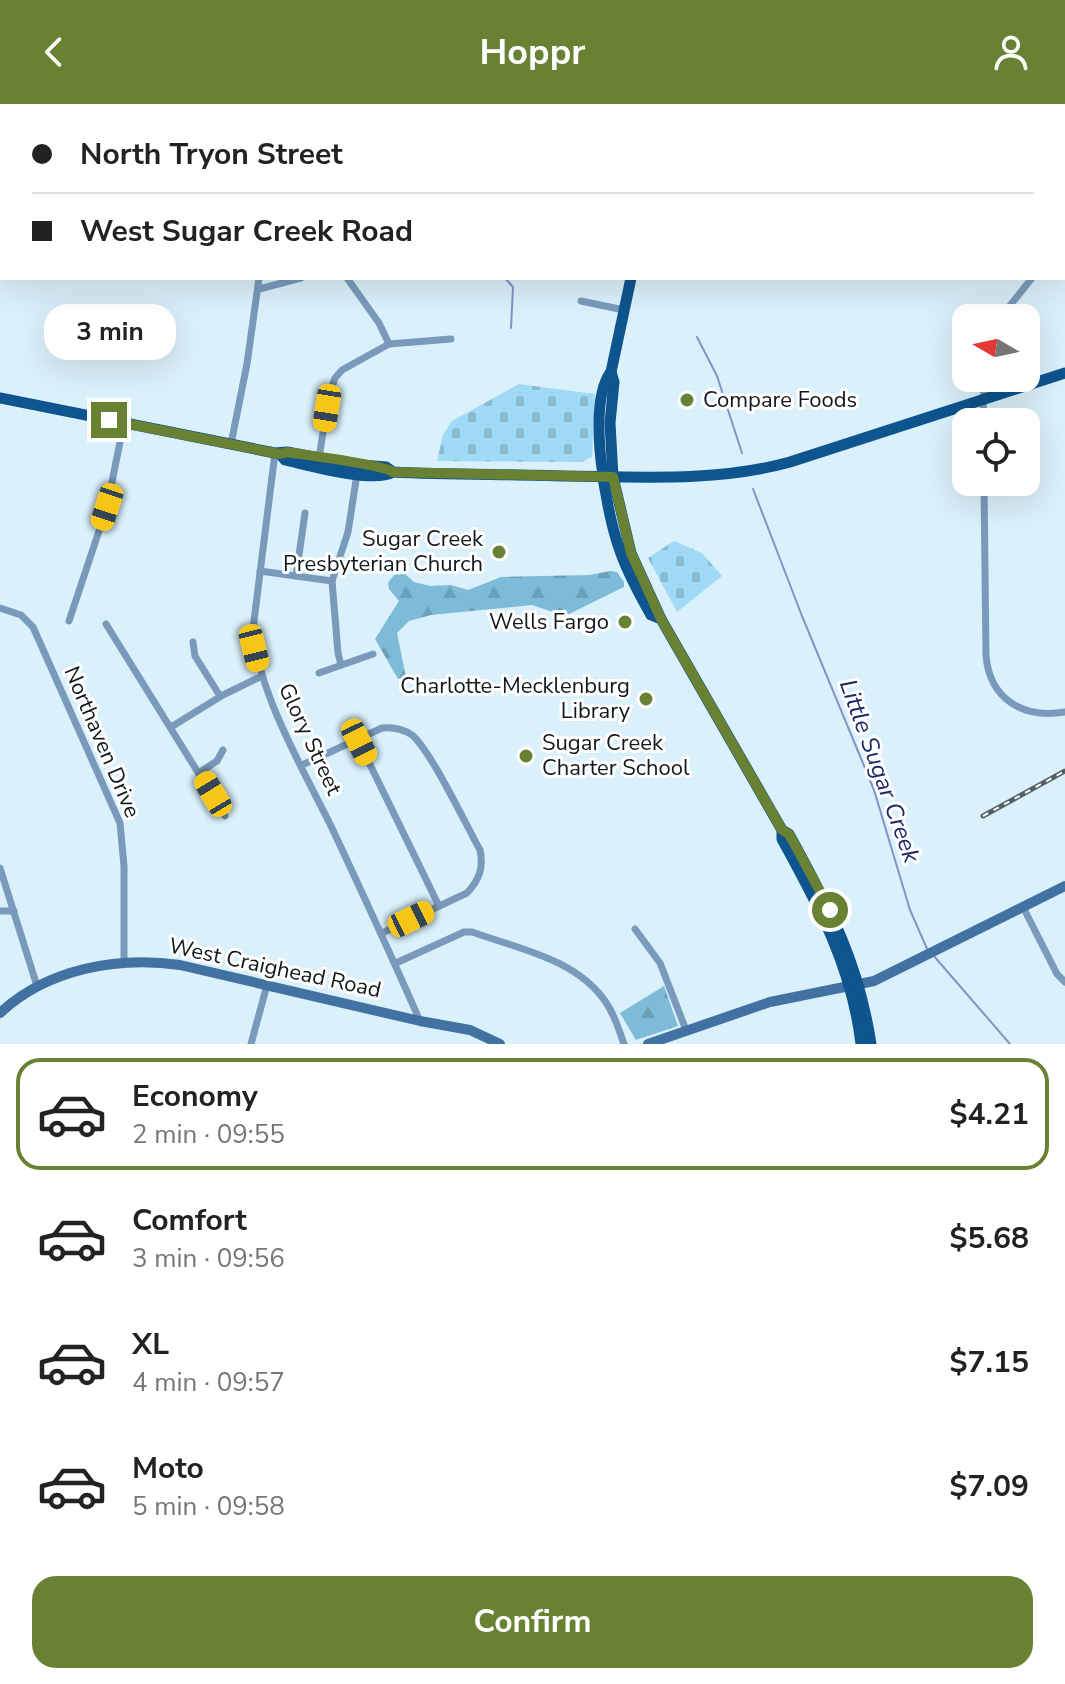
<!DOCTYPE html>
<meta charset="utf-8">
<style>
body{margin:0;font-family:"Nunito Sans",sans-serif;background:#f2f2f2;color:#222;height:100vh;display:flex;flex-direction:column;font-size:30px;white-space:nowrap}
*{box-sizing:border-box;margin:0}
p{font-size:26px;color:#767676}
.icon{flex:none;width:44px;height:44px;fill:none;stroke:currentColor;stroke-width:2;stroke-linecap:round;stroke-linejoin:round}
.map{position:relative;height:940px;overflow:hidden}
.details{display:flex;flex-direction:column;background:#fff;flex:1}
.details>*{flex:none}
.hud{position:absolute;left:0px;top:0px;width:1066px;height:176px;box-shadow:0 8px 32px #0002;display:grid;align-content:center;height:176px;padding:0 32px;background:#fff}
.needle{width:52px;rotate:279deg}
.fabs{position:absolute;left:952px;top:200px;display:grid;gap:16px}
.fabs a{display:grid;place-items:center;width:88px;height:88px;border-radius:16px;background:#fff;box-shadow:0 8px 32px #0002;font-size:40px}
.end{position:absolute;width:36px;height:36px;margin:-18px;border:10px solid #698133;background:#fff;box-shadow:0 0 0 4px #fff}
.from{border-radius:50%}
.bubble{position:absolute;height:56px;border-radius:24px;background:#fff;box-shadow:0 8px 32px #0002;font-size:26px;font-weight:700;line-height:56px;text-align:center}
.car{position:absolute;width:24px;height:48px;margin:-24px -12px;border-radius:10px;box-shadow:0 0 6px 2px #0007;background:linear-gradient(#f5c518 24%,#345 0 40%,#f5c518 0 76%,#345 0 86%,#f5c518 0)}
.hud b{display:flex;align-items:center;gap:28px;height:76px;font-size:30px}
.hud b+b{border-top:2px solid #e0e0e0}
.hud i{width:20px;height:20px;background:#222}
ul{padding:14px 0 0;list-style:none}
li{display:flex;align-items:center;gap:24px;height:112px;margin:0 16px 12px;padding:0 16px;border:4px solid transparent;border-radius:24px}
li div{flex:1}
li b{display:block;font-size:30px}
li em{font-style:normal;font-weight:700}
li.selected{border-color:#698133}
li>.icon{width:72px;height:72px;stroke-width:1.5}
.button{display:flex;gap:16px;margin-top:auto;padding:16px 32px}
.button a{flex:1;height:92px;border-radius:24px;background:#698133;color:#fff;font-size:32px;font-weight:700;line-height:92px;text-align:center}
header{display:flex;justify-content:space-between;align-items:center;height:104px;padding:0 32px;background:#698133;color:#fff;font-size:36px;font-weight:700}
.map>svg:first-child{display:block}
</style>
<header><svg class="icon" aria-label="back" viewBox="0 0 24 24"><path d="M15 5l-7 7 7 7"/></svg>Hoppr<svg class="icon" aria-label="person" viewBox="0 0 24 24"><circle cx="12" cy="8" r="4"/><path d="M4 21q1-7 8-7t8 7"/></svg></header>
<div class="map">
<svg width="1065" height="940" viewBox="0 0 1065 940">
<defs>
<pattern id="forest-firs" width="22" height="20" patternUnits="userSpaceOnUse" patternTransform="scale(2)"><rect width="22" height="20" fill="#7dbbd8"/><path d="M5 1l3.5 6h-7zM16 11l3.5 6h-7z" fill="#6ba0b9"/></pattern>
<pattern id="cemetery-stones" width="16" height="16" patternUnits="userSpaceOnUse" patternTransform="scale(2)"><rect width="16" height="16" fill="#a0daf6"/><path d="M2 7V4a2 2 0 0 1 4 0v3zM10 15v-3a2 2 0 0 1 4 0v3z" fill="#89bad2"/></pattern>
</defs>
<rect width="100%" height="100%" fill="#daf0fa"/>
<g fill="url(#forest-firs)">
<polygon points="610,467 617,468 624,478 624,483 569,510 556,509 532,501 431,511 409,517 397,529 406,573 398,575 375,535 399,497 389,485 388,479 394,471 405,470 414,478 430,482 451,481 468,486 501,473 590,471"/>
<polygon points="664,882 678,922 636,936 620,909"/>
</g>
<g fill="url(#cemetery-stones)">
<polygon points="519,280 595,290 592,353 581,358 437,357 443,331 452,317"/>
<polygon points="674,437 702,449 722,472 677,508 648,454"/>
</g>
<g fill="none" stroke-linecap="round" stroke-linejoin="round">
<g stroke="#8493c5" stroke-width="2">
<polyline points="314,0 317,2"/>
<polyline points="355,0 356,2"/>
<polyline points="374,0 374,2"/>
<polyline points="382,2 393,0"/>
<polyline points="1032,2 1033,0"/>
<polyline points="505,174 513,183 511,224"/>
<polyline points="697,233 717,272 742,349"/>
<polyline points="753,385 802,512 874,686 910,806 928,847"/>
<polyline points="933,851 1010,940"/>
</g>
<g stroke="#7a9abb" stroke-width="7">
<polyline points="46,0 47,2"/>
<polyline points="469,0 475,2"/>
<polyline points="128,2 130,0"/>
<polyline points="336,2 337,0"/>
<polyline points="489,2 490,0"/>
<polyline points="901,2 901,0"/>
<polyline points="942,2 942,0"/>
<polyline points="986,2 986,0"/>
<polyline points="1012,2 1012,0"/>
<polyline points="0,74 2,73"/>
<polyline points="1064,146 1065,146"/>
<polyline points="347,174 379,219 389,240"/>
<polyline points="259,185 301,174"/>
<polyline points="581,197 624,206"/>
<polyline points="1000,214 1032,174"/>
<polyline points="983,318 984,274"/>
<polyline points="231,340 247,260 259,174"/>
<path d="M275,349l-21,168c-3,60 50,150 77,205 30,64 60,129 89,195"/>
<polyline points="319,354 329,291 335,274 342,266 389,240 451,235"/>
<path d="M984,378l2,174c4,44 38,63 79,56"/>
<polyline points="260,467 332,477"/>
<polyline points="296,472 305,409"/>
<polyline points="0,504 21,511 33,523 120,719 124,762 124,858"/>
<polyline points="69,517 107,403 124,318"/>
<polyline points="106,520 225,712"/>
<polyline points="193,538 195,552 220,592"/>
<polyline points="341,561 338,549 332,477 348,428 357,370"/>
<polyline points="319,569 373,550"/>
<polyline points="171,623 223,591 262,572"/>
<polyline points="357,634 439,802"/>
<path d="M302,661l80,-37c11,-1 20,0 30,7 19,16 54,90 68,115 4,18 -1,30 -13,43l-85,40"/>
<polyline points="200,668 217,657 223,646"/>
<polyline points="0,764 37,882"/>
<polyline points="1023,803 1057,870 1065,878"/>
<polyline points="0,807 14,807"/>
<polyline points="635,825 660,859 686,926"/>
<path d="M396,859l68,-31h8c47,17 106,27 135,72 8,12 12,26 17,40"/>
<polyline points="251,940 267,881"/>
</g>
<g stroke="#4272a2" stroke-width="10">
<path d="M0,909c47,-44 117,-57 180,-48l240,56 50,9 30,14"/>
<polyline points="648,940 770,898 874,877 1065,782"/>
</g>
<g stroke="#0e548e" stroke-width="11">
<polyline points="668,2 668,0"/>
<path d="M631,174l-20,94 3,10 -4,41 3,54 18,76 30,66 121,211 7,4c40,74 69,125 82,210"/>
<path d="M611,268c-25,32 -5,139 8,176 8,24 20,46 32,67l10,4"/>
<path d="M0,294l275,55 12,-1 63,12 36,3 7,5c57,3 115,2 172,4 75,1 153,6 225,-14l275,-89"/>
<path d="M280,350l5,6c23,5 90,24 108,12"/>
<path d="M782,726v9c37,67 70,128 79,205"/>
</g>
<g stroke="#535f65" stroke-width="5">
<polyline id="rail" points="983,712 1065,667"/>
</g>
<use href="#rail" stroke="#fff" stroke-width="2" stroke-dasharray="6" stroke-linecap="butt"/>
</g>
<g fill="none" stroke-linecap="round" stroke-linejoin="round">
<path stroke="#698133" stroke-width="10" d="M109,316l171,34 7,-2c18,3 97,13 106,20l220,5 18,76 30,66 121,211 7,4 41,76"/>
</g>
<g fill="#698133" stroke="#fff" stroke-width="3">
<circle cx="687" cy="296" r="8"/>
<circle cx="499" cy="448" r="8"/>
<circle cx="625" cy="518" r="8"/>
<circle cx="646" cy="595" r="8"/>
<circle cx="526" cy="652" r="8"/>
</g>
<g text-anchor="middle" dominant-baseline="central" stroke-width="6" stroke-linejoin="round" paint-order="stroke">
<g font-size="22" fill="#12191d" stroke="#fff" text-anchor="end">
<text x="703" y="296" text-anchor="start">Compare Foods</text>
<text x="483" y="435">Sugar Creek<tspan x="483" dy="25">Presbyterian Church</tspan></text>
<text x="609" y="518">Wells Fargo</text>
<text x="630" y="582">Charlotte-Mecklenburg<tspan x="630" dy="25">Library</tspan></text>
<text x="542" y="639" text-anchor="start">Sugar Creek<tspan x="542" dy="25">Charter School</tspan></text>
</g>
<g font-size="22" fill="#12191d" stroke="#fff">
<text transform="translate(310 635) rotate(65)">Glory Street</text>
<text transform="translate(102 638) rotate(67)">Northaven Drive</text>
<text transform="translate(275 864) rotate(12)">West Craighead Road</text>
</g>
<g font-size="24" font-style="italic" fill="#1e2965" stroke="#fff">
<text transform="translate(880 667) rotate(70)">Little Sugar Creek</text>
</g>
</g>
</svg>
<div class="fabs">
<a><svg class="needle" viewBox="-14 -14 28 28"><path d="M0-13l5 13h-10z" fill="#e53935"/><path d="M0 13l5-13h-10z" fill="#767676"/></svg></a>
<a><svg class="icon" aria-label="locate" viewBox="0 0 24 24"><circle cx="12" cy="12" r="6"/><path d="M12 2v4M12 18v4M2 12h4M18 12h4"/></svg></a>
</div>
<i class="end from" style="left:830px;top:806px"></i>
<i class="end" style="left:109px;top:316px"></i>
<div class="bubble" style="left:44px;top:200px;width:132px">3 min</div>
<i class="car" style="left:327px;top:304px;rotate:189deg"></i>
<i class="car" style="left:107px;top:403px;rotate:198deg"></i>
<i class="car" style="left:254px;top:544px;rotate:166deg"></i>
<i class="car" style="left:359px;top:638px;rotate:154deg"></i>
<i class="car" style="left:213px;top:690px;rotate:329deg"></i>
<i class="car" style="left:411px;top:815px;rotate:64deg"></i>
<div class="hud">
<b><i class="from"></i>North Tryon Street</b>
<b><i></i>West Sugar Creek Road</b>
</div>
</div>
<section class="details">
<ul>
<li class="selected"><svg class="icon" aria-label="car" viewBox="0 0 24 24"><path d="M5 17H2v-5l4-1 3-4h7l3 4 3 1v5h-3M9 17h6M6 11h13"/><circle cx="7" cy="17" r="2"/><circle cx="17" cy="17" r="2"/></svg><div><b>Economy</b><p>2 min · 09:55</p></div><em>$4.21</em></li>
<li><svg class="icon" aria-label="car" viewBox="0 0 24 24"><path d="M5 17H2v-5l4-1 3-4h7l3 4 3 1v5h-3M9 17h6M6 11h13"/><circle cx="7" cy="17" r="2"/><circle cx="17" cy="17" r="2"/></svg><div><b>Comfort</b><p>3 min · 09:56</p></div><em>$5.68</em></li>
<li><svg class="icon" aria-label="car" viewBox="0 0 24 24"><path d="M5 17H2v-5l4-1 3-4h7l3 4 3 1v5h-3M9 17h6M6 11h13"/><circle cx="7" cy="17" r="2"/><circle cx="17" cy="17" r="2"/></svg><div><b>XL</b><p>4 min · 09:57</p></div><em>$7.15</em></li>
<li><svg class="icon" aria-label="car" viewBox="0 0 24 24"><path d="M5 17H2v-5l4-1 3-4h7l3 4 3 1v5h-3M9 17h6M6 11h13"/><circle cx="7" cy="17" r="2"/><circle cx="17" cy="17" r="2"/></svg><div><b>Moto</b><p>5 min · 09:58</p></div><em>$7.09</em></li>
</ul>
<div class="button"><a>Confirm</a></div>
</section>
